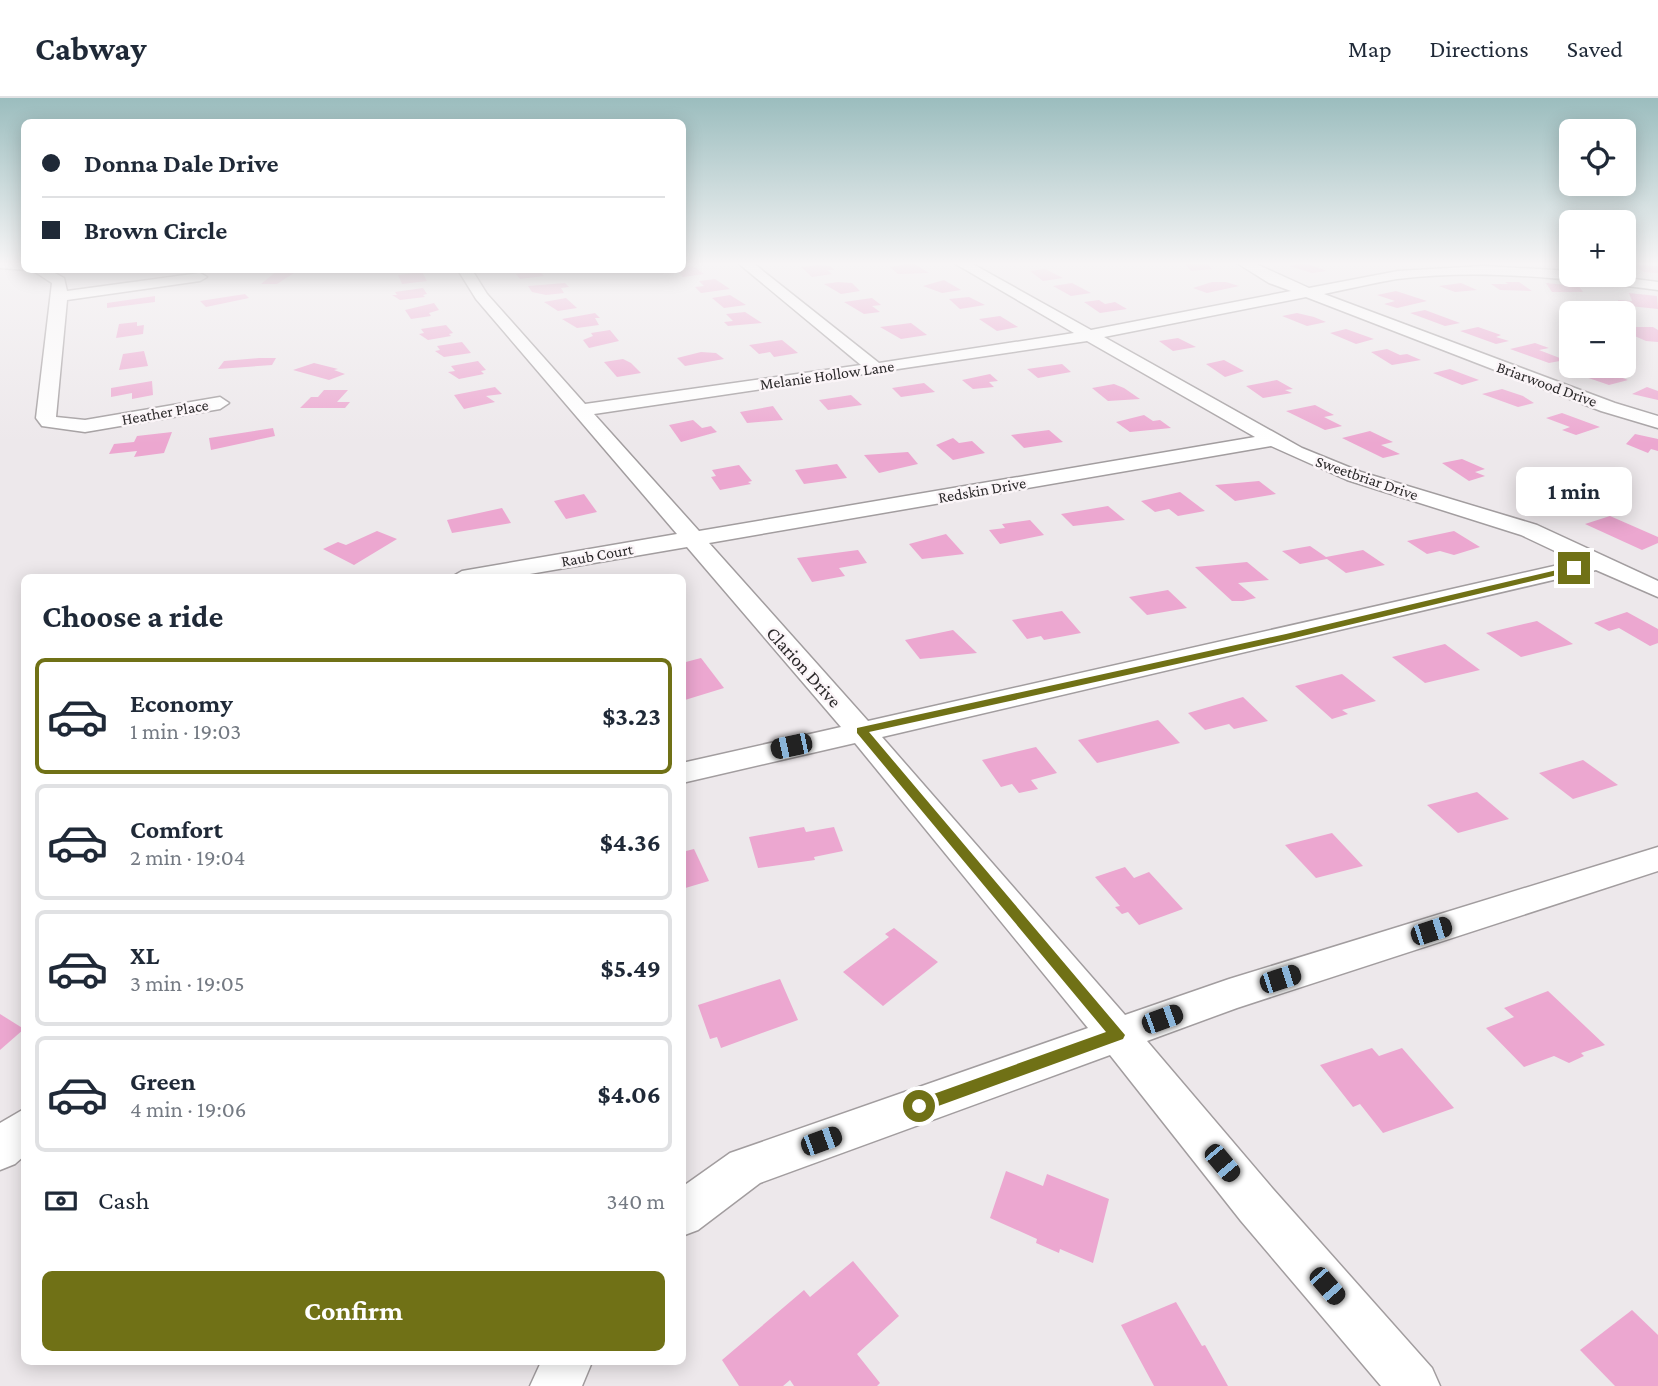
<!DOCTYPE html>
<meta charset="utf-8">
<style>
body{margin:0;font-family:"Crimson Pro",serif;background:#f6f6f7;color:#1f2937;height:100vh;display:flex;flex-direction:column;font-size:26px;white-space:nowrap}
*{box-sizing:border-box;margin:0}
p{font-size:23px;color:#747a83}
.icon{flex:none;width:38px;height:38px;fill:none;stroke:currentColor;stroke-width:2;stroke-linecap:round;stroke-linejoin:round}
.map{position:relative;flex:1;overflow:hidden}
.side{position:absolute;left:21px;top:476px;width:665px;height:791px;display:flex;flex-direction:column;background:#fff;border-radius:10px;box-shadow:0 4px 18px #0003}
.side>*{flex:none}
.hud{position:absolute;left:21px;top:21px;width:665px;height:154px;border-radius:10px;box-shadow:0 4px 18px #0003;display:grid;align-content:center;height:154px;padding:0 21px;background:#fff}
.buttons{position:absolute;left:1559px;top:21px;display:grid;gap:14px}
.buttons a{display:grid;place-items:center;width:77px;height:77px;border-radius:10px;background:#fff;box-shadow:0 4px 18px #0003;font-size:35px}
.end{position:absolute;width:32px;height:32px;margin:-16px;border:9px solid #707116;background:#fff;box-shadow:0 0 0 4px #fff}
.from{border-radius:50%}
.bubble{position:absolute;height:49px;border-radius:10px;background:#fff;box-shadow:0 4px 18px #0003;font-size:23px;font-weight:700;line-height:49px;text-align:center}
.car{position:absolute;width:21px;height:42px;margin:-21px -10px;border-radius:9px;box-shadow:0 0 5px 2px #0007;background:linear-gradient(#222 24%,#8ab4d8 0 40%,#222 0 76%,#8ab4d8 0 86%,#222 0)}
.hud b{display:flex;align-items:center;gap:24px;height:66px;font-size:26px}
.hud b+b{border-top:2px solid #e0e1e3}
.hud i{width:18px;height:18px;background:#1f2937}
ul{padding:0;list-style:none}
li{display:flex;align-items:center;gap:21px;height:116px;margin:0 14px 10px;padding:0 7px;border:4px solid #e0e1e3;border-radius:10px}
li div{flex:1}
li b{display:block;font-size:26px}
li em{font-style:normal;font-weight:700}
li.current{border-color:#707116}
li>.icon{width:63px;height:63px;stroke-width:1.5}
h2{padding:0 21px;font-size:32px;line-height:84px}
.pay{display:flex;align-items:center;gap:18px;height:77px;padding:0 21px;font-size:26px}
.pay p{margin-inline-start:auto}
.button{display:flex;gap:14px;margin-top:auto;padding:14px 21px}
.button a{flex:1;height:80px;border-radius:10px;background:#707116;color:#fff;font-size:28px;font-weight:700;line-height:80px;text-align:center}
header{display:flex;align-items:center;gap:42px;box-sizing:border-box;height:98px;padding:0 35px;background:#fff;border-bottom:2px solid #e0e1e3}
header strong{font-size:33px}
nav{display:flex;gap:38px;margin-inline-start:auto;font-size:24px}
.map>svg:first-child{display:block}
</style>
<header>
<strong>Cabway</strong>
<nav><a>Map</a><a>Directions</a><a>Saved</a></nav>
</header>
<div class="map">
<svg width="1658" height="1288" viewBox="0 0 1658 1288">
<rect width="100%" height="100%" fill="#ede8eb"/>
<g fill="#eca7d0">
<polygon points="913,165 929,175 898,176 890,169"/>
<polygon points="1188,165 1207,165 1212,171 1191,173 1185,166"/>
<polygon points="1301,166 1311,167 1327,173 1312,175 1289,168"/>
<polygon points="1631,166 1658,168 1658,175 1644,174"/>
<polygon points="817,167 830,168 834,172 827,172 832,176 812,179 801,169"/>
<polygon points="689,168 696,170 704,176 683,179 676,172"/>
<polygon points="1045,171 1063,180 1043,183 1030,173"/>
<polygon points="538,172 544,178 520,181 516,176"/>
<polygon points="277,173 297,173 277,186 261,186"/>
<polygon points="422,174 427,183 402,186 398,177"/>
<polygon points="715,181 730,191 701,195 695,189 704,188 699,183"/>
<polygon points="944,182 961,192 942,195 923,188"/>
<polygon points="838,184 852,185 860,193 841,196 824,186"/>
<polygon points="1212,184 1226,184 1239,188 1207,195 1193,190"/>
<polygon points="1505,184 1519,184 1532,193 1500,192 1491,186 1508,186"/>
<polygon points="565,185 569,189 561,190 564,195 546,197 532,194 528,188"/>
<polygon points="1072,185 1091,195 1071,198 1053,188"/>
<polygon points="1461,185 1477,192 1455,194 1439,188"/>
<polygon points="1546,185 1579,188 1583,194 1552,194"/>
<polygon points="423,190 427,196 423,197 425,199 400,202 392,197 397,197 395,194"/>
<polygon points="1396,193 1427,203 1397,210 1384,206 1395,203 1377,197"/>
<polygon points="1629,195 1657,198 1658,211 1620,207 1618,202 1632,203"/>
<polygon points="245,196 249,200 206,209 200,203"/>
<polygon points="730,197 746,207 724,210 712,200"/>
<polygon points="155,198 155,204 107,210 107,205"/>
<polygon points="969,199 985,207 960,211 949,201"/>
<polygon points="566,200 577,210 558,213 544,204"/>
<polygon points="872,200 881,207 872,208 880,214 864,216 844,204"/>
<polygon points="1099,202 1105,206 1115,204 1127,211 1100,215 1084,204"/>
<polygon points="434,205 439,212 429,215 431,218 411,221 405,212"/>
<polygon points="1425,212 1460,225 1445,228 1410,215"/>
<polygon points="745,214 762,225 728,228 724,224 733,223 726,216"/>
<polygon points="595,215 600,220 595,220 599,227 577,230 562,221"/>
<polygon points="1297,215 1314,219 1326,224 1307,228 1282,218"/>
<polygon points="1000,218 1018,229 997,233 979,221"/>
<polygon points="137,224 137,228 144,227 143,236 116,240 119,226"/>
<polygon points="911,225 927,237 901,241 880,229"/>
<polygon points="446,227 453,235 449,236 451,238 428,242 419,236 424,235 421,231"/>
<polygon points="1478,229 1501,237 1496,239 1509,243 1496,246 1460,233"/>
<polygon points="1625,229 1653,229 1658,232 1658,244 1646,243 1630,236 1626,233 1633,234"/>
<polygon points="1346,231 1374,241 1356,246 1330,235"/>
<polygon points="610,232 619,243 589,250 583,242 593,238 591,235"/>
<polygon points="1178,240 1196,249 1173,253 1159,243"/>
<polygon points="782,242 798,255 774,259 770,254 759,256 749,247"/>
<polygon points="462,244 471,255 444,259 435,253 440,252 437,248"/>
<polygon points="1535,245 1549,250 1539,252 1565,262 1549,265 1510,251"/>
<polygon points="1387,251 1400,257 1407,256 1421,262 1392,267 1371,254"/>
<polygon points="144,253 148,268 119,272 123,256"/>
<polygon points="701,254 716,255 724,261 685,268 677,260"/>
<polygon points="259,260 276,260 272,267 218,271 224,263"/>
<polygon points="623,261 631,265 641,275 617,279 604,264"/>
<polygon points="1224,262 1244,273 1225,279 1206,266"/>
<polygon points="478,263 486,272 481,273 484,276 459,281 448,274 455,273 451,268"/>
<polygon points="314,265 338,271 334,272 345,276 329,282 293,272"/>
<polygon points="1062,266 1071,274 1038,280 1027,271"/>
<polygon points="1588,268 1597,268 1606,271 1601,272 1628,282 1609,287 1568,273"/>
<polygon points="1450,271 1479,282 1462,287 1433,275"/>
<polygon points="990,276 998,283 989,284 994,289 973,291 962,282"/>
<polygon points="1277,282 1293,291 1285,292 1292,295 1263,300 1246,288"/>
<polygon points="152,283 153,297 132,301 132,295 111,299 111,290"/>
<polygon points="924,285 935,294 901,299 892,290"/>
<polygon points="1114,286 1124,290 1140,301 1108,303 1092,290"/>
<polygon points="495,289 502,296 486,298 495,304 464,311 454,297"/>
<polygon points="1647,289 1658,293 1658,302 1632,296"/>
<polygon points="1502,291 1523,298 1534,305 1518,309 1482,296"/>
<polygon points="324,292 348,292 337,304 350,304 345,310 300,310 311,299 318,299"/>
<polygon points="851,297 862,307 828,312 819,302"/>
<polygon points="1315,307 1334,317 1324,319 1342,328 1325,332 1286,313"/>
<polygon points="773,308 783,322 747,325 740,314"/>
<polygon points="1562,315 1600,329 1576,337 1562,332 1570,329 1546,320"/>
<polygon points="1144,317 1153,323 1160,322 1171,330 1130,334 1116,324"/>
<polygon points="693,322 702,330 711,328 717,334 681,344 669,327"/>
<polygon points="273,330 275,338 211,352 209,340"/>
<polygon points="1049,332 1063,344 1024,350 1011,337"/>
<polygon points="1370,333 1393,344 1381,347 1400,356 1383,360 1342,340"/>
<polygon points="172,334 164,355 134,359 137,353 109,356 114,346 134,344 137,338"/>
<polygon points="1635,336 1658,341 1658,353 1651,351 1648,355 1626,346"/>
<polygon points="953,340 959,345 972,343 985,355 953,362 936,347"/>
<polygon points="908,354 918,366 879,375 864,357"/>
<polygon points="1462,361 1485,371 1475,374 1485,378 1469,383 1442,365"/>
<polygon points="837,366 847,380 804,386 795,372"/>
<polygon points="739,367 752,383 748,384 751,386 720,392 711,379 716,378 712,372"/>
<polygon points="1259,383 1276,396 1235,403 1215,387"/>
<polygon points="1551,386 1560,386 1572,392 1567,393 1593,408 1567,414 1525,391"/>
<polygon points="1180,394 1205,413 1178,418 1169,411 1155,414 1141,403"/>
<polygon points="584,396 597,414 566,421 554,403"/>
<polygon points="1108,408 1125,422 1073,428 1061,416"/>
<polygon points="502,410 511,425 452,435 447,422"/>
<polygon points="1610,418 1658,439 1658,445 1642,452 1585,426"/>
<polygon points="1030,422 1044,437 1000,446 989,432 1005,430 1002,426"/>
<polygon points="377,433 397,441 354,467 323,451 338,444 346,447"/>
<polygon points="1454,433 1480,449 1454,457 1440,453 1427,456 1407,443"/>
<polygon points="946,436 964,456 922,461 909,446"/>
<polygon points="1310,448 1326,459 1363,452 1385,467 1346,475 1327,461 1300,466 1282,453"/>
<polygon points="858,452 867,465 839,470 845,478 812,484 797,460"/>
<polygon points="1247,464 1269,482 1238,485 1256,500 1243,503 1232,503 1195,469"/>
<polygon points="1168,492 1187,510 1147,517 1129,499"/>
<polygon points="1062,513 1081,535 1044,542 1041,538 1027,541 1012,522"/>
<polygon points="1627,514 1658,531 1658,545 1650,548 1619,530 1609,533 1594,525"/>
<polygon points="1537,523 1573,546 1521,559 1486,535"/>
<polygon points="953,532 977,555 920,561 905,542"/>
<polygon points="1445,546 1480,572 1425,585 1392,559"/>
<polygon points="701,560 724,590 685,602 682,565"/>
<polygon points="1342,576 1376,603 1342,612 1348,616 1332,621 1295,588"/>
<polygon points="1243,599 1268,623 1234,631 1229,626 1205,632 1188,615"/>
<polygon points="1158,622 1180,645 1097,665 1078,642"/>
<polygon points="1036,649 1057,675 1031,682 1038,691 1019,695 1012,686 1001,689 982,662"/>
<polygon points="1583,662 1618,687 1573,701 1539,675"/>
<polygon points="1477,694 1509,721 1458,735 1427,707"/>
<polygon points="804,729 806,734 834,729 843,753 814,759 815,762 758,770 749,739"/>
<polygon points="1332,735 1363,768 1316,780 1285,747"/>
<polygon points="694,751 709,783 682,791 682,754"/>
<polygon points="1125,769 1134,780 1149,774 1183,811 1139,827 1128,814 1122,816 1115,809 1120,808 1095,779"/>
<polygon points="894,830 938,864 883,908 843,874 889,839 885,836"/>
<polygon points="780,881 798,922 721,950 717,939 710,941 698,907"/>
<polygon points="1548,893 1605,947 1581,955 1584,958 1569,965 1554,958 1524,969 1486,930 1514,919 1504,910"/>
<polygon points="0,916 24,931 0,952"/>
<polygon points="1372,950 1379,958 1402,950 1454,1010 1383,1035 1360,1006 1353,1009 1320,967"/>
<polygon points="1006,1073 1043,1088 1047,1076 1109,1101 1093,1165 1060,1151 1059,1155 1036,1145 1037,1141 990,1120"/>
<polygon points="853,1163 899,1218 857,1256 880,1285 877,1288 794,1288 790,1282 783,1288 739,1288 722,1262 804,1192 810,1199"/>
<polygon points="1176,1204 1202,1248 1205,1247 1228,1288 1154,1288 1121,1227"/>
<polygon points="1632,1212 1658,1237 1658,1288 1615,1288 1580,1252"/>
</g>
<g fill="none" stroke-linecap="round" stroke-linejoin="round">
<g stroke="#a29d9f" stroke-width="3">
<g id="minor">
<polygon points="0,165 24,165 27,172 0,170"/>
<path d="M738,165h15l126,100 195,-30 -120,-70h17l120,67 200,-39 -22,-8 -32,-20h17l55,25 89,-17 86,-5 88,5v4h32l54,7v8c-86,-11 -174,-22 -261,-11 -24,4 -49,10 -73,15l291,109 43,13v12l-57,-17 -295,-114 -202,40 198,111 59,24 176,53 121,56v16l-62,-27 -714,167 243,278 104,-36 429,-132v24l-421,137 -90,33 126,148 159,179 8,18h-59l-140,-165 -131,-166 -350,128 -62,47 -16,6v-49l48,-34 358,-125 -233,-285 -173,40v-20l159,-36 -154,-180 -180,31h-57l12,-7 215,-37 -201,-235 -18,-29h14l15,24 98,110 276,-39zM1087,243l168,96 -556,94 -105,-117zM1271,348l76,34 174,55 55,26 -708,160 -159,-178z"/>
<polygon points="32,172 49,172 64,180 67,193 200,175 207,179 200,183 67,202 56,319 85,322 220,299 229,305 220,311 85,334 42,328 36,320 52,185"/>
<polygon points="24,1011 24,1058 15,1066 0,1072 0,1025"/>
<polygon points="541,1264 592,1264 582,1288 530,1288"/>
</g>
</g>
<use href="#minor" fill="#fff" fill-rule="evenodd"/>
</g>
<linearGradient id="sky" x2="0" y2="1"><stop stop-color="#9bbdbe"/><stop offset="0.48" stop-color="#f7f5f6"/><stop offset="1" stop-color="#f7f5f6" stop-opacity="0"/></linearGradient>
<rect width="1658" height="345" fill="url(#sky)"/>
<polygon fill="#707116" points="1574,468 1578,472 1286,542 869,634 1125,937 1123,941 919,1015 914,1013 914,1003 1106,934 857,635 857,630 1286,536"/>
<g text-anchor="middle" dominant-baseline="central" stroke-width="5" stroke-linejoin="round" paint-order="stroke">
<g font-size="16" fill="#2b292a" stroke="#fbf5f8">
<text transform="translate(827 277) rotate(-8)">Melanie Hollow Lane</text>
<text transform="translate(1547 286) rotate(20)">Briarwood Drive</text>
<text transform="translate(165 314) rotate(-10)">Heather Place</text>
<text transform="translate(1367 380) rotate(19)">Sweetbriar Drive</text>
<text transform="translate(982 392) rotate(-10)">Redskin Drive</text>
<text transform="translate(597 457) rotate(-10)">Raub Court</text>
</g>
<g font-size="19" fill="#2b292a" stroke="#fbf5f8">
<text transform="translate(804 569) rotate(48)">Clarion Drive</text>
</g>
</g>
</svg>
<div class="buttons">
<a><svg class="icon" aria-label="locate" viewBox="0 0 24 24"><circle cx="12" cy="12" r="6"/><path d="M12 2v4M12 18v4M2 12h4M18 12h4"/></svg></a>
<a>+</a>
<a>−</a>
</div>
<i class="end from" style="left:919px;top:1008px"></i>
<i class="end" style="left:1574px;top:470px"></i>
<div class="bubble" style="left:1516px;top:369px;width:116px">1 min</div>
<i class="car" style="left:791px;top:648px;rotate:258deg"></i>
<i class="car" style="left:1431px;top:833px;rotate:72deg"></i>
<i class="car" style="left:1280px;top:881px;rotate:72deg"></i>
<i class="car" style="left:1162px;top:921px;rotate:70deg"></i>
<i class="car" style="left:821px;top:1043px;rotate:70deg"></i>
<i class="car" style="left:1222px;top:1065px;rotate:140deg"></i>
<i class="car" style="left:1327px;top:1188px;rotate:139deg"></i>
<div class="hud">
<b><i class="from"></i>Donna Dale Drive</b>
<b><i></i>Brown Circle</b>
</div>
<section class="side">
<h2>Choose a ride</h2>
<ul>
<li class="current"><svg class="icon" aria-label="car" viewBox="0 0 24 24"><path d="M5 17H2v-5l4-1 3-4h7l3 4 3 1v5h-3M9 17h6M6 11h13"/><circle cx="7" cy="17" r="2"/><circle cx="17" cy="17" r="2"/></svg><div><b>Economy</b><p>1 min · 19:03</p></div><em>$3.23</em></li>
<li><svg class="icon" aria-label="car" viewBox="0 0 24 24"><path d="M5 17H2v-5l4-1 3-4h7l3 4 3 1v5h-3M9 17h6M6 11h13"/><circle cx="7" cy="17" r="2"/><circle cx="17" cy="17" r="2"/></svg><div><b>Comfort</b><p>2 min · 19:04</p></div><em>$4.36</em></li>
<li><svg class="icon" aria-label="car" viewBox="0 0 24 24"><path d="M5 17H2v-5l4-1 3-4h7l3 4 3 1v5h-3M9 17h6M6 11h13"/><circle cx="7" cy="17" r="2"/><circle cx="17" cy="17" r="2"/></svg><div><b>XL</b><p>3 min · 19:05</p></div><em>$5.49</em></li>
<li><svg class="icon" aria-label="car" viewBox="0 0 24 24"><path d="M5 17H2v-5l4-1 3-4h7l3 4 3 1v5h-3M9 17h6M6 11h13"/><circle cx="7" cy="17" r="2"/><circle cx="17" cy="17" r="2"/></svg><div><b>Green</b><p>4 min · 19:06</p></div><em>$4.06</em></li>
</ul>
<div class="pay"><svg class="icon" aria-label="cash" viewBox="0 0 24 24"><path d="M3 7h18v10H3z"/><circle cx="12" cy="12" r="2"/></svg>Cash<p>340 m</p></div>
<div class="button"><a>Confirm</a></div>
</section>
</div>
